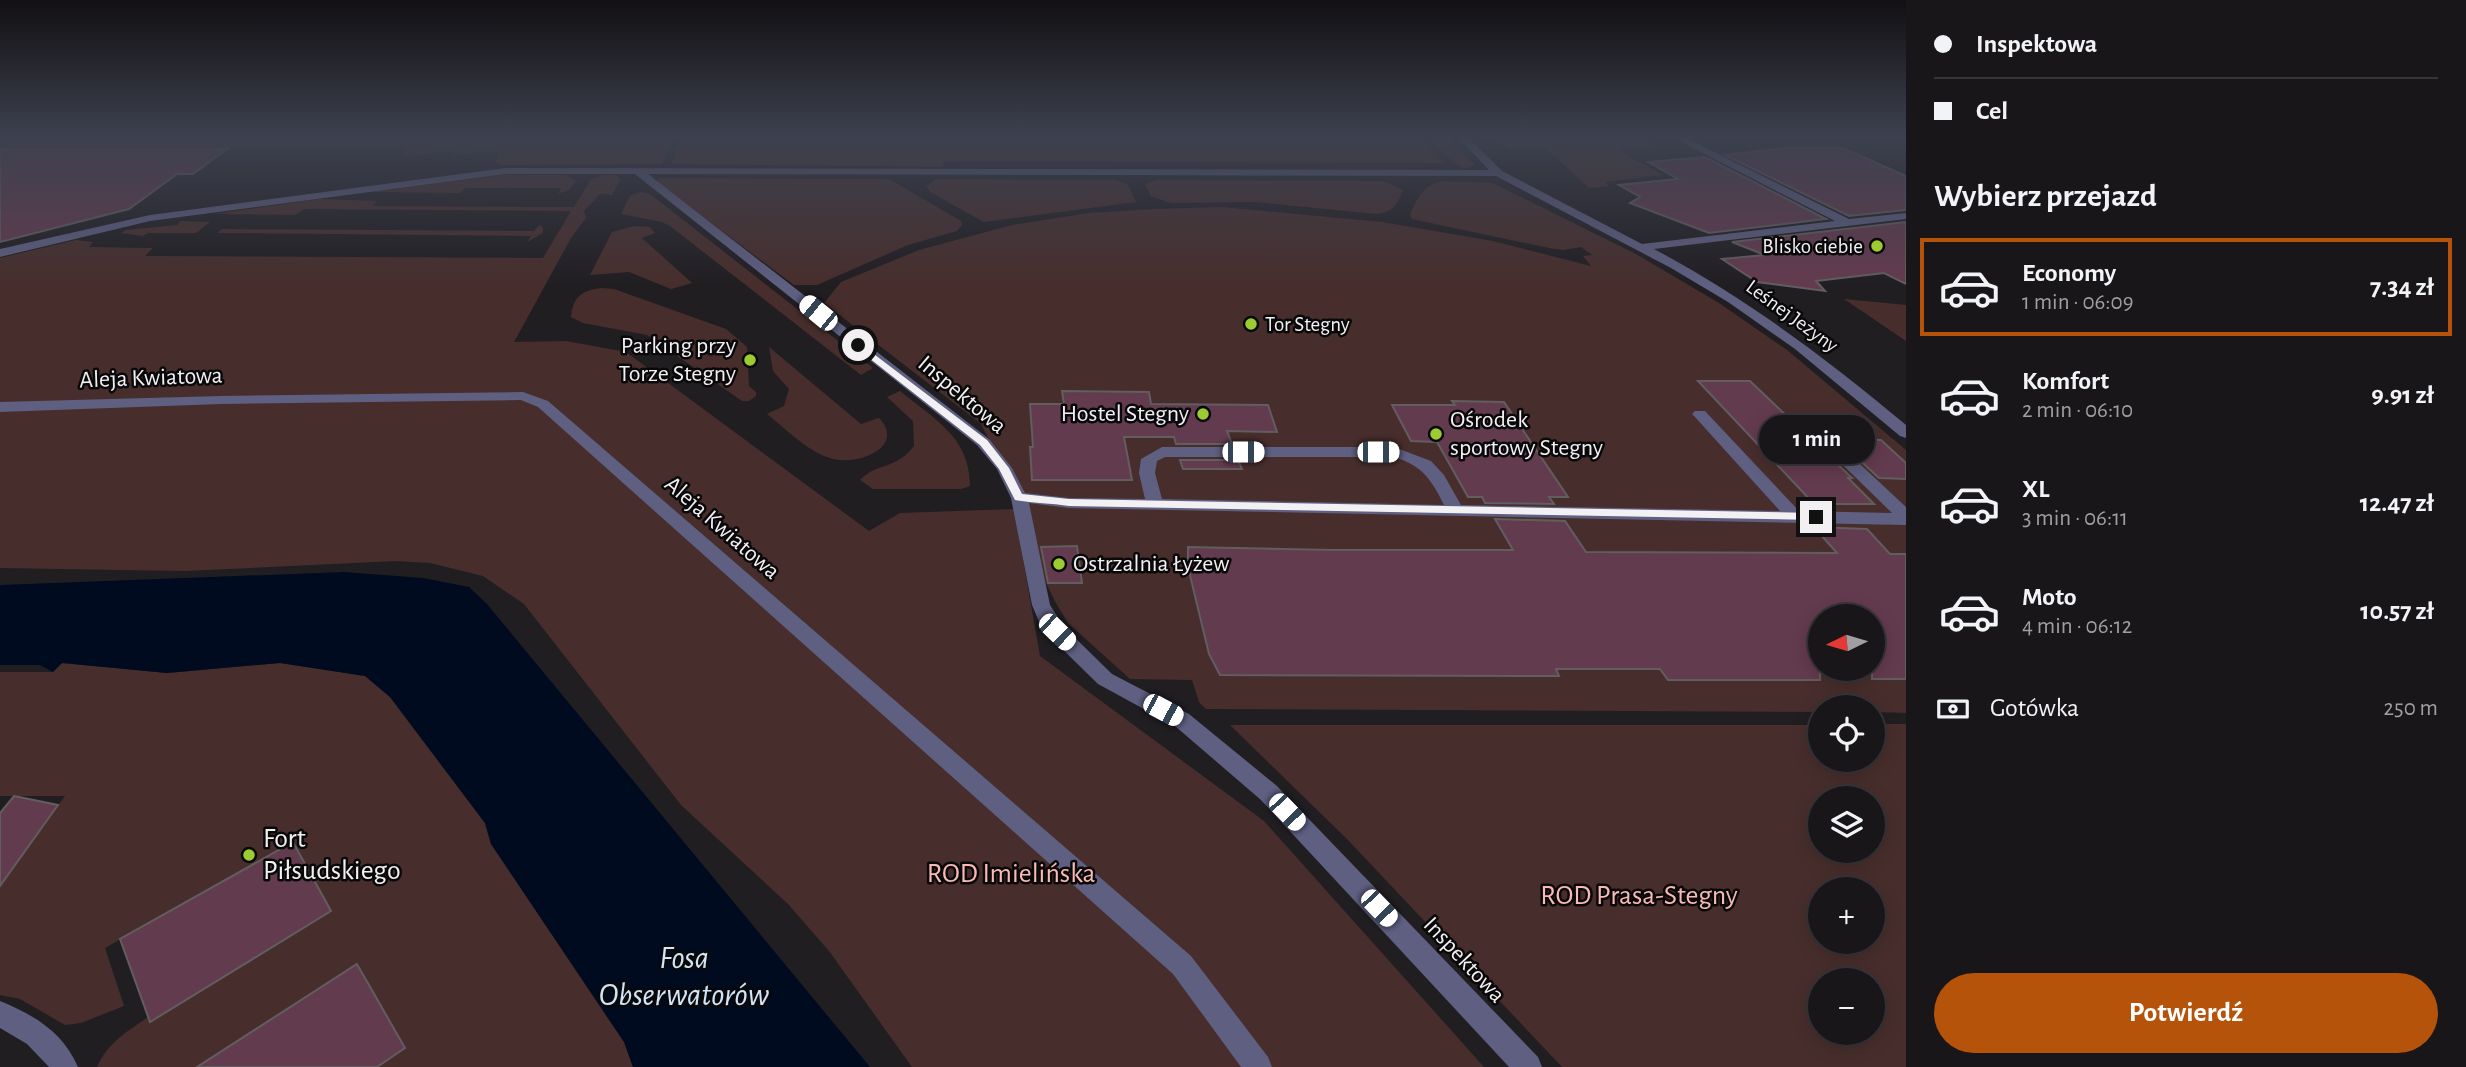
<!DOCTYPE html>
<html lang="pl">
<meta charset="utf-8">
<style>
body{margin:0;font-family:"Alegreya Sans",sans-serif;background:#262327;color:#f1f3f6;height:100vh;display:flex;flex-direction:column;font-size:26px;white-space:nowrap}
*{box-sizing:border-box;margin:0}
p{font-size:23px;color:#9f9fa2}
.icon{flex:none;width:38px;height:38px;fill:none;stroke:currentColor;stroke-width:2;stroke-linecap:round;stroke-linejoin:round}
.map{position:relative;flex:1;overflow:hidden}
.panel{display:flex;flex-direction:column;background:#19161a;width:560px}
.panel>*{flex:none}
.guide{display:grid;align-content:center;height:154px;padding:0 28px;background:#19161a}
.needle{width:46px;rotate:265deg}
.fabs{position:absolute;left:1808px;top:604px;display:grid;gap:14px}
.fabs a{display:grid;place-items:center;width:77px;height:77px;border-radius:50%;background:#19161a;box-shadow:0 4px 18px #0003,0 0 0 2px #373539;font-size:35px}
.end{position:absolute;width:32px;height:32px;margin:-16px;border:9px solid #f2f0f3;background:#111;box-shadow:0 0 0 4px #111}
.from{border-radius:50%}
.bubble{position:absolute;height:49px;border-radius:24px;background:#19161a;box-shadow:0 4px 18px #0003,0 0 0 2px #373539;font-size:23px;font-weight:700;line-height:49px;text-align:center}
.car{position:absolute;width:21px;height:42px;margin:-21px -10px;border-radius:9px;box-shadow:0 0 5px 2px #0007;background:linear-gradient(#fff 24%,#345 0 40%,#fff 0 76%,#345 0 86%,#fff 0)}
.guide b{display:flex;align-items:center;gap:24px;height:66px;font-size:26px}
.guide b+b{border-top:2px solid #373539}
.guide i{width:18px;height:18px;background:#f1f3f6}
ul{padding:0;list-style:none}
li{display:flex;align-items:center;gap:21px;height:98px;margin:0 14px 10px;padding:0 14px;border:4px solid transparent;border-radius:0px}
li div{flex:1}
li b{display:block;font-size:26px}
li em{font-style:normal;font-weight:700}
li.current{border-color:#b45309}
li>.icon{width:63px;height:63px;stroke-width:1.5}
h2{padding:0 28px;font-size:32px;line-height:84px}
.pay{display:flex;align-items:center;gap:18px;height:77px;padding:0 28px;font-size:26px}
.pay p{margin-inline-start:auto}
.button{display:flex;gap:14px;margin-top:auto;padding:14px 28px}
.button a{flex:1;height:80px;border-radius:42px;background:#b45309;color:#fff;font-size:28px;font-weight:700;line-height:80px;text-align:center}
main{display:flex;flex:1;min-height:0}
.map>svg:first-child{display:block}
</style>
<main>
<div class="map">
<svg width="1906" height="1067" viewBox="0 0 1906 1067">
<rect width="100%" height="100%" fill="#211e22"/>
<g fill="#472e2c" fill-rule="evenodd">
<polygon points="0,136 676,136 662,164 501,165 495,162 500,153 491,150 454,155 454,149 403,157 407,148 0,149"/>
<polygon points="684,136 1420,136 1444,163 944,161 943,167 671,164"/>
<polygon points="1427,136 1447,136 1475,165 1463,169 1447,157"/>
<polygon points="1496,136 1640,136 1654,147 1616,149 1663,175 1605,182 1610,186 1589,188 1544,147 1509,149"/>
<polygon points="503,175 565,175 576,181 569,190 558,194 561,188 465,188 461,193 372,192"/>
<polygon points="604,175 617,175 620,180 612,195 600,194 584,211 586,218 571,238 514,342 566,341 626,352 869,531 900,513 1014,509 1040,656 1264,821 1484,1067 912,1067 829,951 788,904 681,805 524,604 483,576 430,563 396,561 185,571 0,568 0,258 76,240 93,242 89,247 153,248 145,256 543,258 571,211 304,209 295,215 214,214 320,199 377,201 373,206 574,207 591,179"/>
<polygon points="659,178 889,179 961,221 962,225 957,231 908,245 817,285 794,285 657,182"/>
<polygon points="936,179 1117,180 1127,184 1136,202 984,222 930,192 926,186"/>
<path d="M1155,180l228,1 20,9c-6,15 -10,22 -26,24l-121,-12 -85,1 -20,-7 -6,-12z"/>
<path d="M1442,181l51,2 143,71 83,49 68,47 119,100v263l-33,-1 -1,-5h-52v5l-614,-3 -7,-7 -7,-22 -62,-1 -62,-56 -12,-20 -10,-20 -27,-85 -38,-74 -157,-121 17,-21 78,-32 93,-25 77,-12 65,-4 67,-2 161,15 111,19 98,25 -8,-10 9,-1 -11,-8 -18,3 -14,-2 -137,-29 -2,-5c9,-18 12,-28 32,-33zM1820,616h52v52h-52z"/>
<polygon points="640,192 650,194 873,368 861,375 670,226 662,222 621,214 630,196"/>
<polygon points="180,221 210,222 196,233 148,233 143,236 121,233 126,230 177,225"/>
<polygon points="539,225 543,227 543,233 527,242 531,236 217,233 222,229 534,231"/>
<polygon points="634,226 650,227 655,233 642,238 692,283 671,289 629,272 590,275 612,232"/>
<path d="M602,288l12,1 112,40 21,18 2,39 7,6v4l-7,5h-7l-95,-66 -64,-12 -12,-6c2,-21 12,-27 31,-29z"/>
<polygon points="1844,299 1906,305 1906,341"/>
<path d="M769,347l92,77 18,-6c28,30 -24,49 -49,40 -23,-7 -44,-29 -63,-44l17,-8 5,-17 -16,-18z"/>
<path d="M900,391c34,28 70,46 70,95l-9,3h-88l-13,-9c17,-18 34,-9 54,-34l-1,-25 -26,-24z"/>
<path d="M62,663l105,10 113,-10 85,13 25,21 95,126 6,21 133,198 9,25h-256l26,-19 -45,-85 -161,104h-100c11,-25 30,-35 51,-50l2,5 181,-111 -37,-70 -189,107 19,58 -43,17 -16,2 -45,-26 -20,-4v-109l65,-90h-65v-124h52z"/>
<path d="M1873,724h33v343h-344l-214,-227 -118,-115h590v35h52zM1820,798h52v52h-52zM1872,889v53h-52v-53zM1872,980v52h-52v-52z"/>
</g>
<polygon fill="#000b1f" points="344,572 423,578 469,587 487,604 870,1067 633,1067 624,1042 491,844 485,823 390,697 365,676 280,663 167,673 62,663 53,672 40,665 0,665 0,585"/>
<g fill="#633b4e" stroke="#625d5f" stroke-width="2">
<polygon points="1786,148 1843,148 1906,176 1906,210 1849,216 1725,155"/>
<polygon points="0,149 227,149 193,174 177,174 129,209 0,242"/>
<polygon points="1705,157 1826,219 1709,233 1630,203 1640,197 1619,185 1678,179 1648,162"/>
<polygon points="1906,222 1906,284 1884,273 1816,281 1825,291 1757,282 1722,259 1765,255 1732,242"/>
<polygon points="1698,381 1750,381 1852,478 1848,478 1874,504 1814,504"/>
<polygon points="1062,391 1149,392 1151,404 1268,405 1277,432 1227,431 1232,444 1176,444 1174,437 1124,437 1132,480 1032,480 1030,447 1033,447 1030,404 1064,404"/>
<polygon points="1452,401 1504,402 1568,497 1549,497 1554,504 1485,503 1482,497 1468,497 1437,442 1411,441 1392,405 1455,405"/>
<polygon points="1837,439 1881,440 1906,463 1906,479 1879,478"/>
<polygon points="1180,460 1238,460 1242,469 1183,469"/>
<polygon points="1495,519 1565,521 1586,552 1837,553 1814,527 1867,529 1890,554 1906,554 1906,679 1872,679 1872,616 1820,616 1820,680 1668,680 1660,669 1556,669 1559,676 1220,675 1209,654 1188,567 1188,547 1334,550 1513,550"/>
<polygon points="1077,546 1082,583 1048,583 1041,547"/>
<polygon points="14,796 58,805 0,886 0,813"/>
<polygon points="293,842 331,911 150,1022 120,939"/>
<polygon points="357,964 405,1048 377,1067 197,1067"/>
</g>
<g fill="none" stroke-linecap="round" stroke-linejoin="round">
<g fill="#5e5f81" fill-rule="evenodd">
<path d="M1457,136h10l35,35 140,73 193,-23 -165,-85h12l167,83 57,-6v6l-252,30c92,49 172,109 252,176v13l-6,-2 -105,-87 -67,-47 -57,-34 -175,-92 -848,-2 341,265 23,29 13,25 44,5 76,1 -6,-26 2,-14 21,-12h232l37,14 13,14 17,30 319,6 -85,-94 -3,-3 3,-3h10l94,100 93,2 -86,-84 -3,-3 8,-5 5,2 90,84v18l-837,-17 -40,-5 21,102 14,22 48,47 77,40 88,72 261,271 4,10h-33l-248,-267 -86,-74 -77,-42 -48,-47 -9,-11 -9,-21 -21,-107 -14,-29 -20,-24 -342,-271h-129l-356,47 -150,36v-8l150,-34 356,-47 983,2zM1165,457h228c28,7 39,23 51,48l-282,-6 -7,-26 2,-12z"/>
<polygon points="523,392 548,401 1191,956 1268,1057 1272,1067 1241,1067 1173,974 538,407 521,400 221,404 0,412 0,402 221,396"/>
<path d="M0,1001c34,14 63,31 78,66h-29l-22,-23 -27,-16z"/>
</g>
</g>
<linearGradient id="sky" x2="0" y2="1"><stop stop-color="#121013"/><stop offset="0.48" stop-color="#3d414f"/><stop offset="1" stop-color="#3d414f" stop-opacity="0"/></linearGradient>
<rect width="1906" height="285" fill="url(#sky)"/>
<path fill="#f2f0f3" d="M858,342l129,98 22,28 13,26 47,5 747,14 6,4 -6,3 -747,-14c-18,-3 -36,-3 -54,-6l-16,-31 -19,-24 -125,-98v-4z"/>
<g fill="#9ccb32" stroke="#0a090a" stroke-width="2.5">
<circle cx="1877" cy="246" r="7"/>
<circle cx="1251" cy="324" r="7"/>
<circle cx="750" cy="360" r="7"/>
<circle cx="1203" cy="414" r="7"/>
<circle cx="1436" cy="434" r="7"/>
<circle cx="1059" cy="564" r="7"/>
<circle cx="249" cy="855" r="7"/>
</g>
<g text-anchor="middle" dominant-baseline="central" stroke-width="5" stroke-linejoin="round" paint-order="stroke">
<g font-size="21" fill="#f2f0f3" stroke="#0a090a" text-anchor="end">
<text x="1863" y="246">Blisko ciebie</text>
<text x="1265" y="324" text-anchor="start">Tor Stegny</text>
</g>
<g font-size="21" fill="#f2f0f3" stroke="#0a090a">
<text transform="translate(1792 316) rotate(36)">Leśnej Jeżyny</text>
</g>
<g font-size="24" fill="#f2f0f3" stroke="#0a090a" text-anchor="end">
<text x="736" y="346">Parking przy<tspan x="736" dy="28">Torze Stegny</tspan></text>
<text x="1189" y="414">Hostel Stegny</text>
<text x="1450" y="420" text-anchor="start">Ośrodek<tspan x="1450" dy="28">sportowy Stegny</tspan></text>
<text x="1073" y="564" text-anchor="start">Ostrzalnia Łyżew</text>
</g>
<g font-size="24" fill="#f2f0f3" stroke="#0a090a">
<text transform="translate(151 378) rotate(-2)">Aleja Kwiatowa</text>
<text transform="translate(962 395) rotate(40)">Inspektowa</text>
<text transform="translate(722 528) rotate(41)">Aleja Kwiatowa</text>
<text transform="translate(1464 960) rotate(47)">Inspektowa</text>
</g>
<g font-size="28" fill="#f2f0f3" stroke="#0a090a" text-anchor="start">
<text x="263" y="839">Fort<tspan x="263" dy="32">Piłsudskiego</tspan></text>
</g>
<g font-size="28" fill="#f9b9b4" stroke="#0a090a">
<text x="1011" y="874">ROD Imielińska</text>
<text x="1639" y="896">ROD Prasa-Stegny</text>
</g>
<g font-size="32" font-style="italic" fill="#d0e5fa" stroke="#0a090a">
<text x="684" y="958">Fosa<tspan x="684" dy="37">Obserwatorów</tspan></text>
</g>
</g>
</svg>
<div class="fabs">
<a><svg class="needle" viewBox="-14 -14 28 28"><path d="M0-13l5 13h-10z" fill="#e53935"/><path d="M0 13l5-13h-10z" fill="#9f9fa2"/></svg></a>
<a><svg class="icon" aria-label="locate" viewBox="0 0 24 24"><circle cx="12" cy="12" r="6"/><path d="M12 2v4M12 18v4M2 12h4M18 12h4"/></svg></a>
<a><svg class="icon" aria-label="layers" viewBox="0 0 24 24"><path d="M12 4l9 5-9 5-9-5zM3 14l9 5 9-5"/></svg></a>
<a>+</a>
<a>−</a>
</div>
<i class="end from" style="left:858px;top:345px"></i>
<i class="end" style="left:1816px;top:517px"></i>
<div class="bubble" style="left:1759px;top:415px;width:116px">1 min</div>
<i class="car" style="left:818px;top:313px;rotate:309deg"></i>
<i class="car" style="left:1243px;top:452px;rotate:90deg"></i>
<i class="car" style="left:1378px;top:452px;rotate:90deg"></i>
<i class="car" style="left:1057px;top:632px;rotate:134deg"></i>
<i class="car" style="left:1163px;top:710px;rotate:118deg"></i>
<i class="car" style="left:1287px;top:812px;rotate:136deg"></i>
<i class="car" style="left:1379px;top:908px;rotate:136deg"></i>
</div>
<section class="panel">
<div class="guide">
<b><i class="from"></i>Inspektowa</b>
<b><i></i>Cel</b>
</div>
<h2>Wybierz przejazd</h2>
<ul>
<li class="current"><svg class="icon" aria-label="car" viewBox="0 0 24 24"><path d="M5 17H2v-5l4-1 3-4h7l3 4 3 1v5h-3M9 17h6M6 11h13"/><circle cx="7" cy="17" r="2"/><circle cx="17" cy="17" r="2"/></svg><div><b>Economy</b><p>1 min · 06:09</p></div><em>7.34 zł</em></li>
<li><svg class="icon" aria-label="car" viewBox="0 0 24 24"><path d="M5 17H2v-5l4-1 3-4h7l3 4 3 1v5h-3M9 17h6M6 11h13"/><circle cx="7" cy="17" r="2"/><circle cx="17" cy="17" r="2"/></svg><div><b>Komfort</b><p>2 min · 06:10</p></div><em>9.91 zł</em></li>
<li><svg class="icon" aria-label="car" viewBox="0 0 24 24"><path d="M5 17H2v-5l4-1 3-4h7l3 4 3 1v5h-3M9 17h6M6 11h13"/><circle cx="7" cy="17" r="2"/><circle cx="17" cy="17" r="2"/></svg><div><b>XL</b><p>3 min · 06:11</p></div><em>12.47 zł</em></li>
<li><svg class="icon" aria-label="car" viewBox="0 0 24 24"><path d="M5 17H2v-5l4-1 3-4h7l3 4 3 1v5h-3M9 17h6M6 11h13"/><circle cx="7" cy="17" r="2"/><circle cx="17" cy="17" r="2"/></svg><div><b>Moto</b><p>4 min · 06:12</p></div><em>10.57 zł</em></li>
</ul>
<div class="pay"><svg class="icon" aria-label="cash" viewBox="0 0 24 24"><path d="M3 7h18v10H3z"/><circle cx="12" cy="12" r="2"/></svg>Gotówka<p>250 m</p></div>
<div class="button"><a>Potwierdź</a></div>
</section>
</main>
